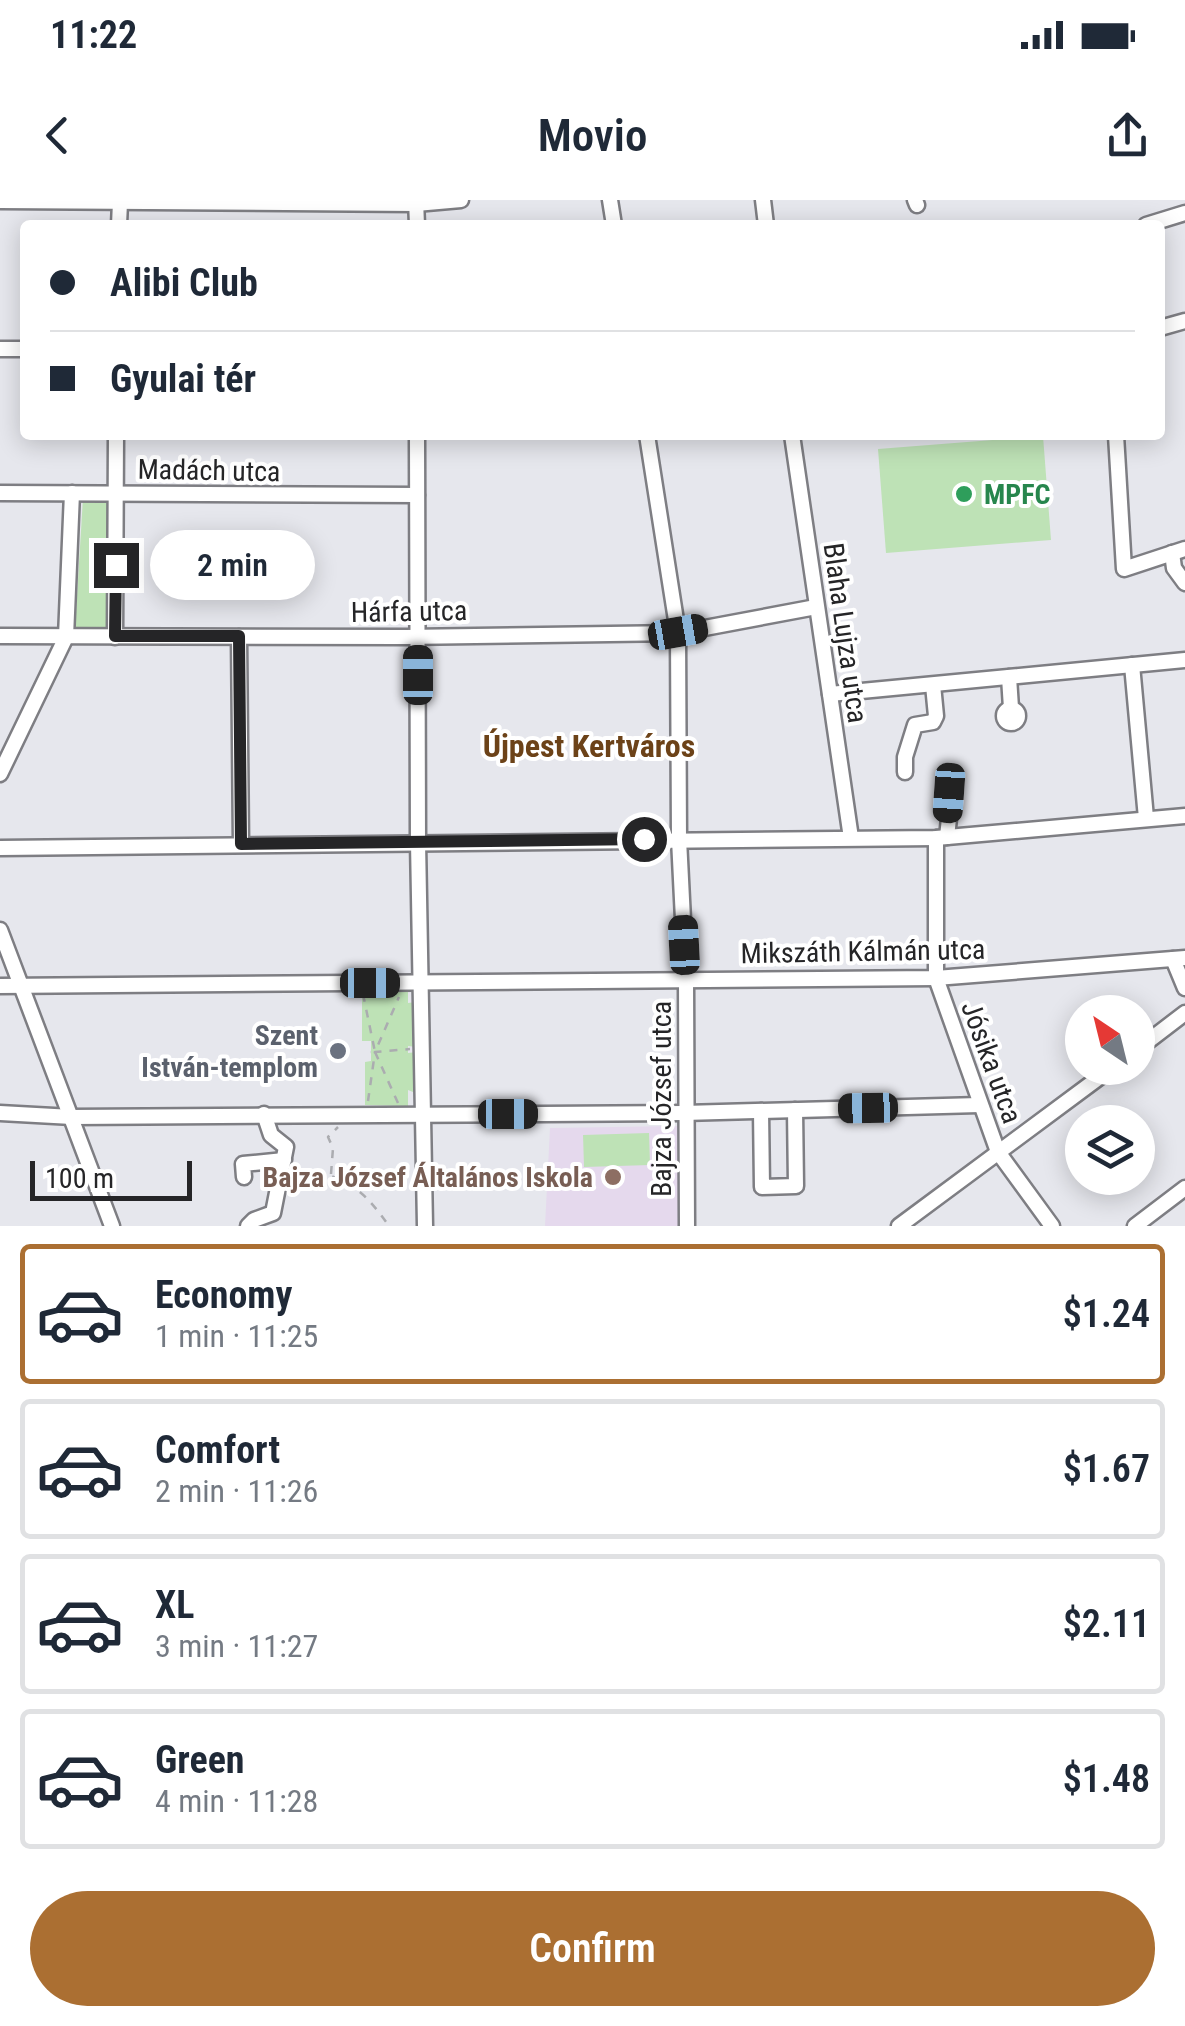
<!DOCTYPE html>
<html lang="en">
<head>
<meta charset="utf-8">
<style>
	:root { --surface:#fff; --page:#f6f6f7; --text:#1f2937; --muted:#747a83; --line:#e0e1e3; --accent:#ab6f32 }
	body { margin:0; font-family:"Roboto Condensed",sans-serif; background:var(--page); color:var(--text); height:100vh; display:flex; flex-direction:column; font-size:38px; white-space:nowrap }
	* { box-sizing:border-box; margin:0 }
	p { font-size:32px; color:var(--muted) }
	.icon { flex:none; width:55px; height:55px; fill:none; stroke:currentColor; stroke-width:2; stroke-linecap:round; stroke-linejoin:round }
	.map { position:relative; height:1026px; overflow:hidden }
	.side { display:flex; flex-direction:column; background:var(--surface); flex:1 }
	.side>* { flex:none }
	.hud { position:absolute; left:20px; top:20px; width:1145px; height:220px; border-radius:10px; box-shadow:0 5px 25px #0003; display:grid; align-content:center; height:220px; padding:0 30px; background:var(--surface) }
	.needle { width:65px; rotate:325deg }
	.buttons { position:absolute; left:1065px; top:795px; display:grid; gap:20px }
	.buttons a { display:grid; place-items:center; width:90px; height:90px; border-radius:50%; background:var(--surface); box-shadow:0 5px 25px #0003; font-size:50px }
	.scale { position:absolute; left:30px; bottom:25px; width:162px; box-sizing:border-box; padding-left:10px; border:5px solid #252527; border-top:0; font-size:28px; line-height:35px; white-space:nowrap; color:#252527; -webkit-text-stroke:8px #fff; paint-order:stroke }
	.end { position:absolute; width:45px; height:45px; margin:-22px; border:12px solid #252527; background:#fff; box-shadow:0 0 0 5px #fff }
	.from { border-radius:50% }
	.bubble { position:absolute; height:70px; border-radius:35px; background:var(--surface); box-shadow:0 5px 25px #0003; font-size:32px; font-weight:600; line-height:70px; text-align:center }
	.car { position:absolute; width:30px; height:60px; margin:-30px -15px; border-radius:12px; box-shadow:0 0 8px 2px #0007; background:linear-gradient(#222 24%,#8ab4d8 0 40%,#222 0 76%,#8ab4d8 0 86%,#222 0) }
	.hud b { display:flex; align-items:center; gap:35px; height:95px; font-size:38px }
	.hud b+b { border-top:2px solid var(--line) }
	.hud i { width:25px; height:25px; background:var(--text) }
	ul { padding:18px 0 0; list-style:none }
	li { display:flex; align-items:center; gap:30px; height:140px; margin:0 20px 15px; padding:0 10px; border:5px solid var(--line); border-radius:10px }
	li div { flex:1 }
	li b { display:block; font-size:38px }
	li em { font-style:normal; font-weight:600 }
	li.current { border-color:var(--accent) }
	li>.icon { width:90px; height:90px; stroke-width:1.5 }
	.button { display:flex; gap:20px; margin-top:auto; padding:20px 30px }
	.button a { flex:1; height:115px; border-radius:60px; background:var(--accent); color:#fff; font-size:40px; font-weight:600; line-height:115px; text-align:center }
	.status { display:flex; justify-content:space-between; align-items:center; height:70px; padding:0 50px; background:var(--surface); direction:ltr }
	.status svg { height:28px; fill:currentColor }
	header { display:flex; justify-content:space-between; align-items:center; height:130px; padding:0 30px; background:var(--surface); font-size:45px; font-weight:600 }
	.map>svg:first-child { display:block }
	.education { fill:#e5d9ed }
	.green { fill:#bee2b6 }
	.lines { fill:none; stroke-linecap:round; stroke-linejoin:round }
	.minor-casing { stroke:#7e7e83; stroke-width:19 }
	.path { stroke:#abacb0; stroke-width:2.5; stroke-dasharray:8 8; stroke-linecap:butt }
	.minor { stroke:#fff; stroke-width:14 }
	.route { stroke:#252527; stroke-width:12 }
	.leisure-dot { fill:#2e9e5b; stroke:#fff; stroke-width:4 }
	.worship-dot { fill:#6b7280; stroke:#fff; stroke-width:4 }
	.education-dot { fill:#8d6e63; stroke:#fff; stroke-width:4 }
	.labels { text-anchor:middle; stroke-width:8; stroke-linejoin:round; paint-order:stroke }
	.street-label { font-size:28px; fill:#252527; stroke:#fff }
	.leisure-label { font-size:28px; font-weight:bold; fill:#27864d; stroke:#fff; text-anchor:start }
	.worship-label { font-size:28px; font-weight:bold; fill:#5b616d; stroke:#fff; text-anchor:end }
	.education-label { font-size:28px; font-weight:bold; fill:#785e54; stroke:#fff; text-anchor:end }
	.quarter-label { font-size:32px; font-weight:bold; fill:#6c4218; stroke:#fff }
</style>
</head>
<body>
<div class="status"><b>11:22</b><svg viewBox="0 0 49 12"><path d="M0 12V9h3v3zM5 12V6h3v6zM10 12V3h3v9zM15 12V0h3v12zM26 1h20v11H26zM47 4h2v5h-2z"/></svg></div>
<header><svg class="icon" aria-label="back" viewBox="0 0 24 24"><path d="M15 5l-7 7 7 7"/></svg>Movio<svg class="icon" aria-label="share" viewBox="0 0 24 24"><path d="M12 15V3M7 8l5-5 5 5M5 13v7h14v-7"/></svg></header>
<div class="map">
<svg width="1185" height="1026" viewBox="0 0 1185 1026">
	<rect width="100%" height="100%" fill="#e6e7ed"/>
	<polygon class="education" points="677,926 679,1026 545,1026 550,928"/>
	<g class="green">
		<polygon points="1043,236 1051,340 886,353 878,249"/>
		<polygon points="83,298 113,300 111,428 75,429"/>
		<polygon points="362,790 408,790 408,803 416,802 417,847 408,846 408,853 417,852 418,887 413,892 408,890 408,906 365,905 365,862 371,861 371,841 362,841"/>
		<polygon points="649,933 650,965 584,967 583,935"/>
	</g>
	<g class="lines">
		<g class="minor-casing">
			<g id="minor">
				<polyline points="416,0 417,25"/>
				<polyline points="610,0 614,25"/>
				<polyline points="763,0 766,25"/>
				<polyline points="915,0 917,5"/>
				<polyline points="0,1 416,4 461,0"/>
				<polyline points="119,25 120,2"/>
				<polyline points="1146,25 1185,13"/>
				<polyline points="1160,128 1185,121"/>
				<polyline points="0,149 25,149"/>
				<polyline points="417,235 418,642 425,1026"/>
				<polyline points="647,235 678,433 679,639 686,780 687,1026"/>
				<polyline points="792,235 851,638"/>
				<polyline points="1116,235 1124,369 1185,349"/>
				<polyline points="0,293 417,295"/>
				<polyline points="1172,353 1174,368 1185,383"/>
				<polyline points="0,436 406,437 678,433 816,407"/>
				<polyline points="115,437 116,235"/>
				<polyline points="239,437 241,644"/>
				<polyline points="1132,465 1146,618"/>
				<polyline points="1009,477 1011,508"/>
				<polyline points="830,494 1185,460"/>
				<circle cx="1011" cy="516" r="7"/>
				<polyline points="905,572 905,557 915,525 933,522 936,516 933,485"/>
				<polyline points="0,574 66,437 72,293"/>
				<polyline points="947,637 952,590"/>
				<polyline points="936,638 936,778 998,952 1052,1026"/>
				<polyline points="0,648 936,638 1185,616"/>
				<polyline points="0,730 112,1026"/>
				<polyline points="1173,759 1185,788"/>
				<polyline points="0,786 936,778 1185,758"/>
				<polyline points="1138,849 1185,813"/>
				<polyline points="761,911 762,987 796,986 795,910"/>
				<polyline points="0,913 72,917 684,913 979,905"/>
				<polyline points="244,977 243,964 284,960"/>
				<polyline points="248,1026 254,1020 273,1013 286,947 271,935 264,914"/>
				<polyline points="899,1026 1112,868"/>
				<polyline points="1135,1026 1185,988"/>
			</g>
		</g>
		<g class="path">
			<polyline points="363,794 375,852 370,852"/>
			<polyline points="317,831 317,835"/>
			<polyline points="368,901 375,852 410,849"/>
			<polyline points="398,903 375,852 399,797"/>
			<path d="M317,971C355,983 366,994 389,1026"/>
			<polyline points="317,972 320,980"/>
			<polyline points="331,974 333,948 328,937 338,927"/>
		</g>
		<use href="#minor" class="minor"/>
	</g>
	<g class="lines">
		<polyline class="route" points="116,365 115,436 239,436 241,644 644,639"/>
	</g>
	<circle class="leisure-dot" cx="964" cy="294" r="10"/>
	<circle class="worship-dot" cx="338" cy="851" r="10"/>
	<circle class="education-dot" cx="613" cy="977" r="10"/>
	<g class="labels">
		<g class="street-label">
			<text transform="translate(209 270) rotate(1)" y="10">Madách utca</text>
			<text transform="translate(409 411) rotate(-1)" y="10">Hárfa utca</text>
			<text transform="translate(846 433) rotate(82)" y="10">Blaha Lujza utca</text>
			<text transform="translate(863 751) rotate(-1)" y="10">Mikszáth Kálmán utca</text>
			<text transform="translate(992 862) rotate(70)" y="10">Jósika utca</text>
			<text transform="translate(661 899) rotate(-90)" y="10">Bajza József utca</text>
		</g>
		<g class="leisure-label">
			<text x="984" y="304">MPFC</text>
		</g>
		<g class="worship-label">
			<text x="318" y="845">Szent<tspan x="318" dy="32">István-templom</tspan></text>
		</g>
		<g class="education-label">
			<text x="593" y="987">Bajza József Általános Iskola</text>
		</g>
		<g class="quarter-label">
			<text x="589" y="557">Újpest Kertváros</text>
		</g>
	</g>
</svg>
<div class="buttons">
<a><svg class="needle" viewBox="-14 -14 28 28"><path d="M0-13l5 13h-10z" fill="#e53935"/><path d="M0 13l5-13h-10z" fill="#747a83"/></svg></a>
<a><svg class="icon" aria-label="layers" viewBox="0 0 24 24"><path d="M12 4l9 5-9 5-9-5zM3 14l9 5 9-5"/></svg></a>
</div>
<div class="scale">100 m</div>
<i class="end from" style="left:644px;top:639px"></i>
<i class="end" style="left:116px;top:365px"></i>
<div class="bubble" style="left:150px;top:330px;width:165px">2 min</div>
<i class="car" style="left:678px;top:432px;rotate:80deg"></i>
<i class="car" style="left:418px;top:475px;rotate:0deg"></i>
<i class="car" style="left:949px;top:593px;rotate:184deg"></i>
<i class="car" style="left:684px;top:745px;rotate:357deg"></i>
<i class="car" style="left:370px;top:783px;rotate:90deg"></i>
<i class="car" style="left:868px;top:908px;rotate:269deg"></i>
<i class="car" style="left:508px;top:914px;rotate:90deg"></i>
<div class="hud">
<b><i class="from"></i>Alibi Club</b>
<b><i></i>Gyulai tér</b>
</div>
</div>
<section class="side">
<ul>
<li class="current"><svg class="icon" aria-label="car" viewBox="0 0 24 24"><path d="M5 17H2v-5l4-1 3-4h7l3 4 3 1v5h-3M9 17h6M6 11h13"/><circle cx="7" cy="17" r="2"/><circle cx="17" cy="17" r="2"/></svg><div><b>Economy</b><p>1 min · 11:25</p></div><em>$1.24</em></li>
<li><svg class="icon" aria-label="car" viewBox="0 0 24 24"><path d="M5 17H2v-5l4-1 3-4h7l3 4 3 1v5h-3M9 17h6M6 11h13"/><circle cx="7" cy="17" r="2"/><circle cx="17" cy="17" r="2"/></svg><div><b>Comfort</b><p>2 min · 11:26</p></div><em>$1.67</em></li>
<li><svg class="icon" aria-label="car" viewBox="0 0 24 24"><path d="M5 17H2v-5l4-1 3-4h7l3 4 3 1v5h-3M9 17h6M6 11h13"/><circle cx="7" cy="17" r="2"/><circle cx="17" cy="17" r="2"/></svg><div><b>XL</b><p>3 min · 11:27</p></div><em>$2.11</em></li>
<li><svg class="icon" aria-label="car" viewBox="0 0 24 24"><path d="M5 17H2v-5l4-1 3-4h7l3 4 3 1v5h-3M9 17h6M6 11h13"/><circle cx="7" cy="17" r="2"/><circle cx="17" cy="17" r="2"/></svg><div><b>Green</b><p>4 min · 11:28</p></div><em>$1.48</em></li>
</ul>
<div class="button"><a>Confirm</a></div>
</section>
</body>
</html>
